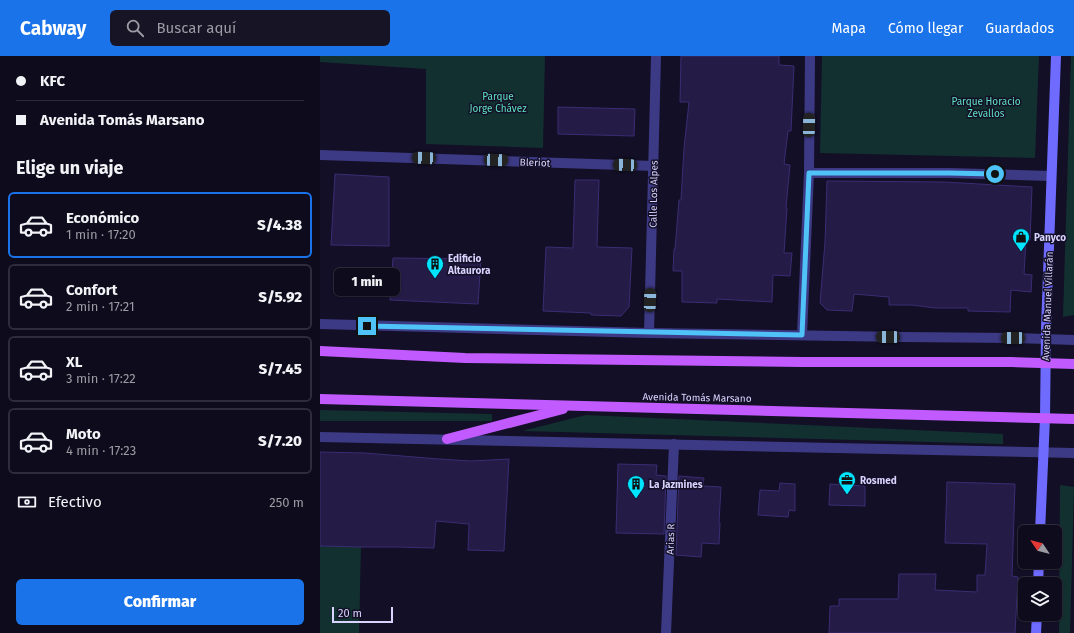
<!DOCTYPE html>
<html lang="es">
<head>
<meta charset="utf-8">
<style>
	:root { --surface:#0e0b1c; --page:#171425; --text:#f1f3f6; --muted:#9b9ba3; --line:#2e2b3b; --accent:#1a73e8 }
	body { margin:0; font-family:"Fira Sans",sans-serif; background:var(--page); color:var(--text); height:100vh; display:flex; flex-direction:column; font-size:15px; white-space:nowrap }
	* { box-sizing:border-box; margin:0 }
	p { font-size:13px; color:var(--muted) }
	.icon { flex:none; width:22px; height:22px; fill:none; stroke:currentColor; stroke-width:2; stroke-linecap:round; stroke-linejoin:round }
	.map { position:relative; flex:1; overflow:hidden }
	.details { display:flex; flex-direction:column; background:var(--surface); width:320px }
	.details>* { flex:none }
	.top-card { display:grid; align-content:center; height:88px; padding:0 16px; background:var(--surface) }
	.needle { width:26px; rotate:305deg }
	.fabs { position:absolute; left:698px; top:469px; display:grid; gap:8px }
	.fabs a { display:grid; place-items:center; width:44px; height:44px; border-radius:6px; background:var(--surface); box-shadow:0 1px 3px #0004,0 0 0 1px var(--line); font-size:20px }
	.scale { position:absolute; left:12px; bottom:10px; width:61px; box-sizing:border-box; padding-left:4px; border:2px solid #d9d4ff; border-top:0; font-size:11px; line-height:14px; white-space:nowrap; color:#d9d4ff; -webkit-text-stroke:3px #130f26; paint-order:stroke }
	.end { position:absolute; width:18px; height:18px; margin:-9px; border:5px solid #4fc3f7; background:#111; box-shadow:0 0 0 2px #111 }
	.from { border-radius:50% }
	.bubble { position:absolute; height:28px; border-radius:6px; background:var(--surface); box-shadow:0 1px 3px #0004,0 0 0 1px var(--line); font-size:13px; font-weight:800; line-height:28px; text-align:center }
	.car { position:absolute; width:12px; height:24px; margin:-12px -6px; border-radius:5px; box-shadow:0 0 3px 1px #0007; background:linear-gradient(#222 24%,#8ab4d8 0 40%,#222 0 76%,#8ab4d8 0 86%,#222 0) }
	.top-card b { display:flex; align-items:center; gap:14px; height:38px; font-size:15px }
	.top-card b+b { border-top:1px solid var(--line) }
	.top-card i { width:10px; height:10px; background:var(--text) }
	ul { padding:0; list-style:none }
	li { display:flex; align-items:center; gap:12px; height:66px; margin:0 8px 6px; padding:0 8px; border:2px solid var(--line); border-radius:6px }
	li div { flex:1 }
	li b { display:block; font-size:15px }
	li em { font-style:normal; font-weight:800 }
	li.current { border-color:var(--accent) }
	li>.icon { width:36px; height:36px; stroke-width:1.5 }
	h2 { padding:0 16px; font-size:18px; line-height:48px }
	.pay { display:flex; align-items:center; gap:10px; height:44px; padding:0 16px; font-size:15px }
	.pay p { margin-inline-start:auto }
	.action { display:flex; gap:8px; margin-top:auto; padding:8px 16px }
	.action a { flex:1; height:46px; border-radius:6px; background:var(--accent); color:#fff; font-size:16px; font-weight:800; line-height:46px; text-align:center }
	header { display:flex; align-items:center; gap:24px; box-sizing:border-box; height:56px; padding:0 20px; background:var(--accent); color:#fff }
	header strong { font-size:19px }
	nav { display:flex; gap:22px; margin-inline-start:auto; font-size:14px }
	.search { width:280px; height:36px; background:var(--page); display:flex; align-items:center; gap:10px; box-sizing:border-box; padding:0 14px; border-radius:6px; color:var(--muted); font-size:15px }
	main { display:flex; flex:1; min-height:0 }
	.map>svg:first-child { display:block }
	.green { fill:#12302f }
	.building { fill:#241b47; stroke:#3b2d73 }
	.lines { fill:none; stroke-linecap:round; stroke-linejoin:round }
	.pedestrian { stroke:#3d3a85; stroke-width:10 }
	.minor { stroke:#3d3a85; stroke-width:10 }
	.tertiary { stroke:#3d3a85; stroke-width:10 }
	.secondary { stroke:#6f6bff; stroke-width:10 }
	.primary { stroke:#c25bff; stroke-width:10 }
	.route { stroke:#4fc3f7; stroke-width:5 }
	.labels { text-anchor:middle; stroke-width:3; stroke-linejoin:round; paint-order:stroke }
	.park-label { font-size:10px; fill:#5fe0c0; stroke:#130f26 }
	.street-label { font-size:10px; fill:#d9d4ff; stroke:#130f26 }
	.poi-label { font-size:10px; font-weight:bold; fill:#d9d4ff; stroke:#130f26; text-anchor:start }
</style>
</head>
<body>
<header>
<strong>Cabway</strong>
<div class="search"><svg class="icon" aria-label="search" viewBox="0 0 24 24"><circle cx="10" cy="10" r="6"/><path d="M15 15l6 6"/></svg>Buscar aquí</div>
<nav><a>Mapa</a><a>Cómo llegar</a><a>Guardados</a></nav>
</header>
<main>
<section class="details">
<div class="top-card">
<b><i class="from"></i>KFC</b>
<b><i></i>Avenida Tomás Marsano</b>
</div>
<h2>Elige un viaje</h2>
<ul>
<li class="current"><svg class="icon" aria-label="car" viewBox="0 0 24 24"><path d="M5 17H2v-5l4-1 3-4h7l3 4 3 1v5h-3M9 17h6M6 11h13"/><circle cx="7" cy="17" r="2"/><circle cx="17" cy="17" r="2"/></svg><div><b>Económico</b><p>1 min · 17:20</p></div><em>S/4.38</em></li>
<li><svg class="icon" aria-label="car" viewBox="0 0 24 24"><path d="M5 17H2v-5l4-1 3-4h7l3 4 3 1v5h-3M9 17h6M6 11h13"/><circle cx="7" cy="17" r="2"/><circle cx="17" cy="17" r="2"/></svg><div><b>Confort</b><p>2 min · 17:21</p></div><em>S/5.92</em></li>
<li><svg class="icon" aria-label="car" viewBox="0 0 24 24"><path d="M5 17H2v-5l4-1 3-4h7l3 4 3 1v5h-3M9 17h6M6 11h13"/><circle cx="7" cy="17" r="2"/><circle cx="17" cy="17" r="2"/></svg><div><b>XL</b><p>3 min · 17:22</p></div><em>S/7.45</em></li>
<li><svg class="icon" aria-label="car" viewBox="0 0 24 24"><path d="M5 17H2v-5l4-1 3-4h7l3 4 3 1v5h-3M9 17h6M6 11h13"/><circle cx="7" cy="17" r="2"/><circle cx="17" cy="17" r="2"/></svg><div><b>Moto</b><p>4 min · 17:23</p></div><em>S/7.20</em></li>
</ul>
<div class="pay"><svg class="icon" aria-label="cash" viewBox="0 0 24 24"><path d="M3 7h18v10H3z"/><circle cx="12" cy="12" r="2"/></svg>Efectivo<p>250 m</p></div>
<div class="action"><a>Confirmar</a></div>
</section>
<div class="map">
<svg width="754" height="577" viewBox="0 0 754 577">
	<rect width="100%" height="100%" fill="#130f26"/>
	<g class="green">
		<polygon points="0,0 225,0 223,92 106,88 106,13 0,6"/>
		<polygon points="502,0 719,0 715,102 500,97"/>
		<polygon points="751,0 754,0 754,259 743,261"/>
		<polygon points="0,354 172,358 172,365 0,365"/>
		<polygon points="266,359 683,378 683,388 202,375"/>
		<polygon points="740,429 754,431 750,577 739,577"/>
		<polygon points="0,490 41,491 39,577 0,577"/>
	</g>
	<g class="building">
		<polygon points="361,0 459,0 459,9 474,10 471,75 468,75 464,108 470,109 466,151 467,152 464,197 472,197 470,220 453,219 452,246 397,243 397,247 362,246 362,215 353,215 354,193 355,193 359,144 361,144 364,92 369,46 360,46"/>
		<polygon points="238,51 315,53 314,80 238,78"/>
		<polygon points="15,118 69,121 69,190 11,189"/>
		<polygon points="255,124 279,124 277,191 312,192 309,251 301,260 271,259 271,257 223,255 226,191 253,192"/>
		<polygon points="507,125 624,126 712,131 710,184 706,184 704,218 712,219 711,236 691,234 690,256 648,255 648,252 615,252 592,249 569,249 569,241 534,238 532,255 507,254 500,247 505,186"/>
		<polygon points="73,202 161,203 158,248 70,244"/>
		<polygon points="0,396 45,397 119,403 151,405 189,403 184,495 148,494 149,468 116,465 114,492 77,491 41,491 0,490"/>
		<polygon points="298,408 337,409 336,419 346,420 344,478 296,477"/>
		<polygon points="359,420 384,422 383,430 401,431 399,467 400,467 399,488 382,487 381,501 356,499"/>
		<polygon points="627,426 695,428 692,520 698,521 695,577 509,577 510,550 519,550 519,543 578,543 579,518 616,518 615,534 657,536 657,519 665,519 667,488 625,487"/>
		<polygon points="460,427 475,428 475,455 469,454 468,461 438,459 440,434 459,435"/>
		<polygon points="510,428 545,430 545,450 509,449"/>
	</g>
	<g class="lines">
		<polyline class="pedestrian" points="346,577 354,388"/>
		<g class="minor">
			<polyline points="0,99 334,110"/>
			<polyline points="489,117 629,117 731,120"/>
			<polyline points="329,277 336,0"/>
			<polyline points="482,279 489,117 490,0"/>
		</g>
		<g class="tertiary">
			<polyline points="0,268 329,277 583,281 693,282 754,284"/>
			<polyline points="0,381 754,397"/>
		</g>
		<g class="secondary">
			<polyline points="720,476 725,362 726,273 736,0"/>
			<polyline points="718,528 719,506"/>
			<polyline points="716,577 717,558"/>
		</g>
		<g class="primary">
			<polyline points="0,295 145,302 482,306 691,306 754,308"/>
			<polyline points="0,343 754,363"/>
			<polyline points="127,383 243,353"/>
		</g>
	</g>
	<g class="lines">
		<polyline class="route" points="47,270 482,279 489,117 629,117 675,118"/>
	</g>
	<defs>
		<g id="shop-pin" transform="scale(0.9)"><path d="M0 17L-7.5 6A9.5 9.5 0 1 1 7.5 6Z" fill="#00e5ff" stroke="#130f26"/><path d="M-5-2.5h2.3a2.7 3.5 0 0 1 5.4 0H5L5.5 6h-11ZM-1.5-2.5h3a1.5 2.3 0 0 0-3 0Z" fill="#111"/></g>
		<g id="building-pin" transform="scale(0.9)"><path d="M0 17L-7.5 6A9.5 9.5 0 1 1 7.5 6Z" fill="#00e5ff" stroke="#130f26"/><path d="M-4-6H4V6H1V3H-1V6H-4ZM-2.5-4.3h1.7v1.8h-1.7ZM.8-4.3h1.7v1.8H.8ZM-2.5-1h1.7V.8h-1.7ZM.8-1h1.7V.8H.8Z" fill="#111"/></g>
		<g id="office-pin" transform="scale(0.9)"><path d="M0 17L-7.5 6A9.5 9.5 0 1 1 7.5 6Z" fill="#00e5ff" stroke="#130f26"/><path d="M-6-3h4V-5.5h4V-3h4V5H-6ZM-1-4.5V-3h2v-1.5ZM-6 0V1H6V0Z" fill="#111"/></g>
	</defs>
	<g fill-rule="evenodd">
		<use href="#shop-pin" x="701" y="181"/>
		<use href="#building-pin" x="115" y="208"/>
		<use href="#office-pin" x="527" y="424"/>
		<use href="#building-pin" x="316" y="428"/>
	</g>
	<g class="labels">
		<g class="park-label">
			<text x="178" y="44">Parque<tspan x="178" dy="12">Jorge Chávez</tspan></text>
			<text x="666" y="49">Parque Horacio<tspan x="666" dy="12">Zevallos</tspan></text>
		</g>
		<g class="street-label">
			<text transform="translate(215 106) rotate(2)" y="4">Bleriot</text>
			<text transform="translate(333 138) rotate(-89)" y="4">Calle Los Alpes</text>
			<text transform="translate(727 250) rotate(-88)" y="4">Avenida Manuel Villarán</text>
			<text transform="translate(377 341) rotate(1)" y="4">Avenida Tomás Marsano</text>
			<text transform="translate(350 483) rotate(-88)" y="4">Arias R</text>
		</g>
		<g class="poi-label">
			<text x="714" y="185">Panyco</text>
			<text x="128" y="206">Edificio<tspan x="128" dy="12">Altaurora</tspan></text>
			<text x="540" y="428">Rosmed</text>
			<text x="329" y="432">La Jazmines</text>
		</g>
	</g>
</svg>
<div class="fabs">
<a><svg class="needle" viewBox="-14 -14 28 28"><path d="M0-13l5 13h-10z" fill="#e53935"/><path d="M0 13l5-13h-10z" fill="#9b9ba3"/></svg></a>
<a><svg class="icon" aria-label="layers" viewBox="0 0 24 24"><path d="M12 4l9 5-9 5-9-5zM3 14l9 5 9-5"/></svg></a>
</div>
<div class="scale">20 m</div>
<i class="end from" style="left:675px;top:118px"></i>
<i class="end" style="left:47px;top:270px"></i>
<div class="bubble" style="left:14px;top:212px;width:66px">1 min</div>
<i class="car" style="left:489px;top:69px;rotate:1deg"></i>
<i class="car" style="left:104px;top:102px;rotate:272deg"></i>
<i class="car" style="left:176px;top:104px;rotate:92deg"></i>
<i class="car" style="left:305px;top:109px;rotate:272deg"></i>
<i class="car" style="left:330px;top:244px;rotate:2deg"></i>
<i class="car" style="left:568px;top:281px;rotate:271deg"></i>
<i class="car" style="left:693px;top:282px;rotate:270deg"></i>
</div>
</main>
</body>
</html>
